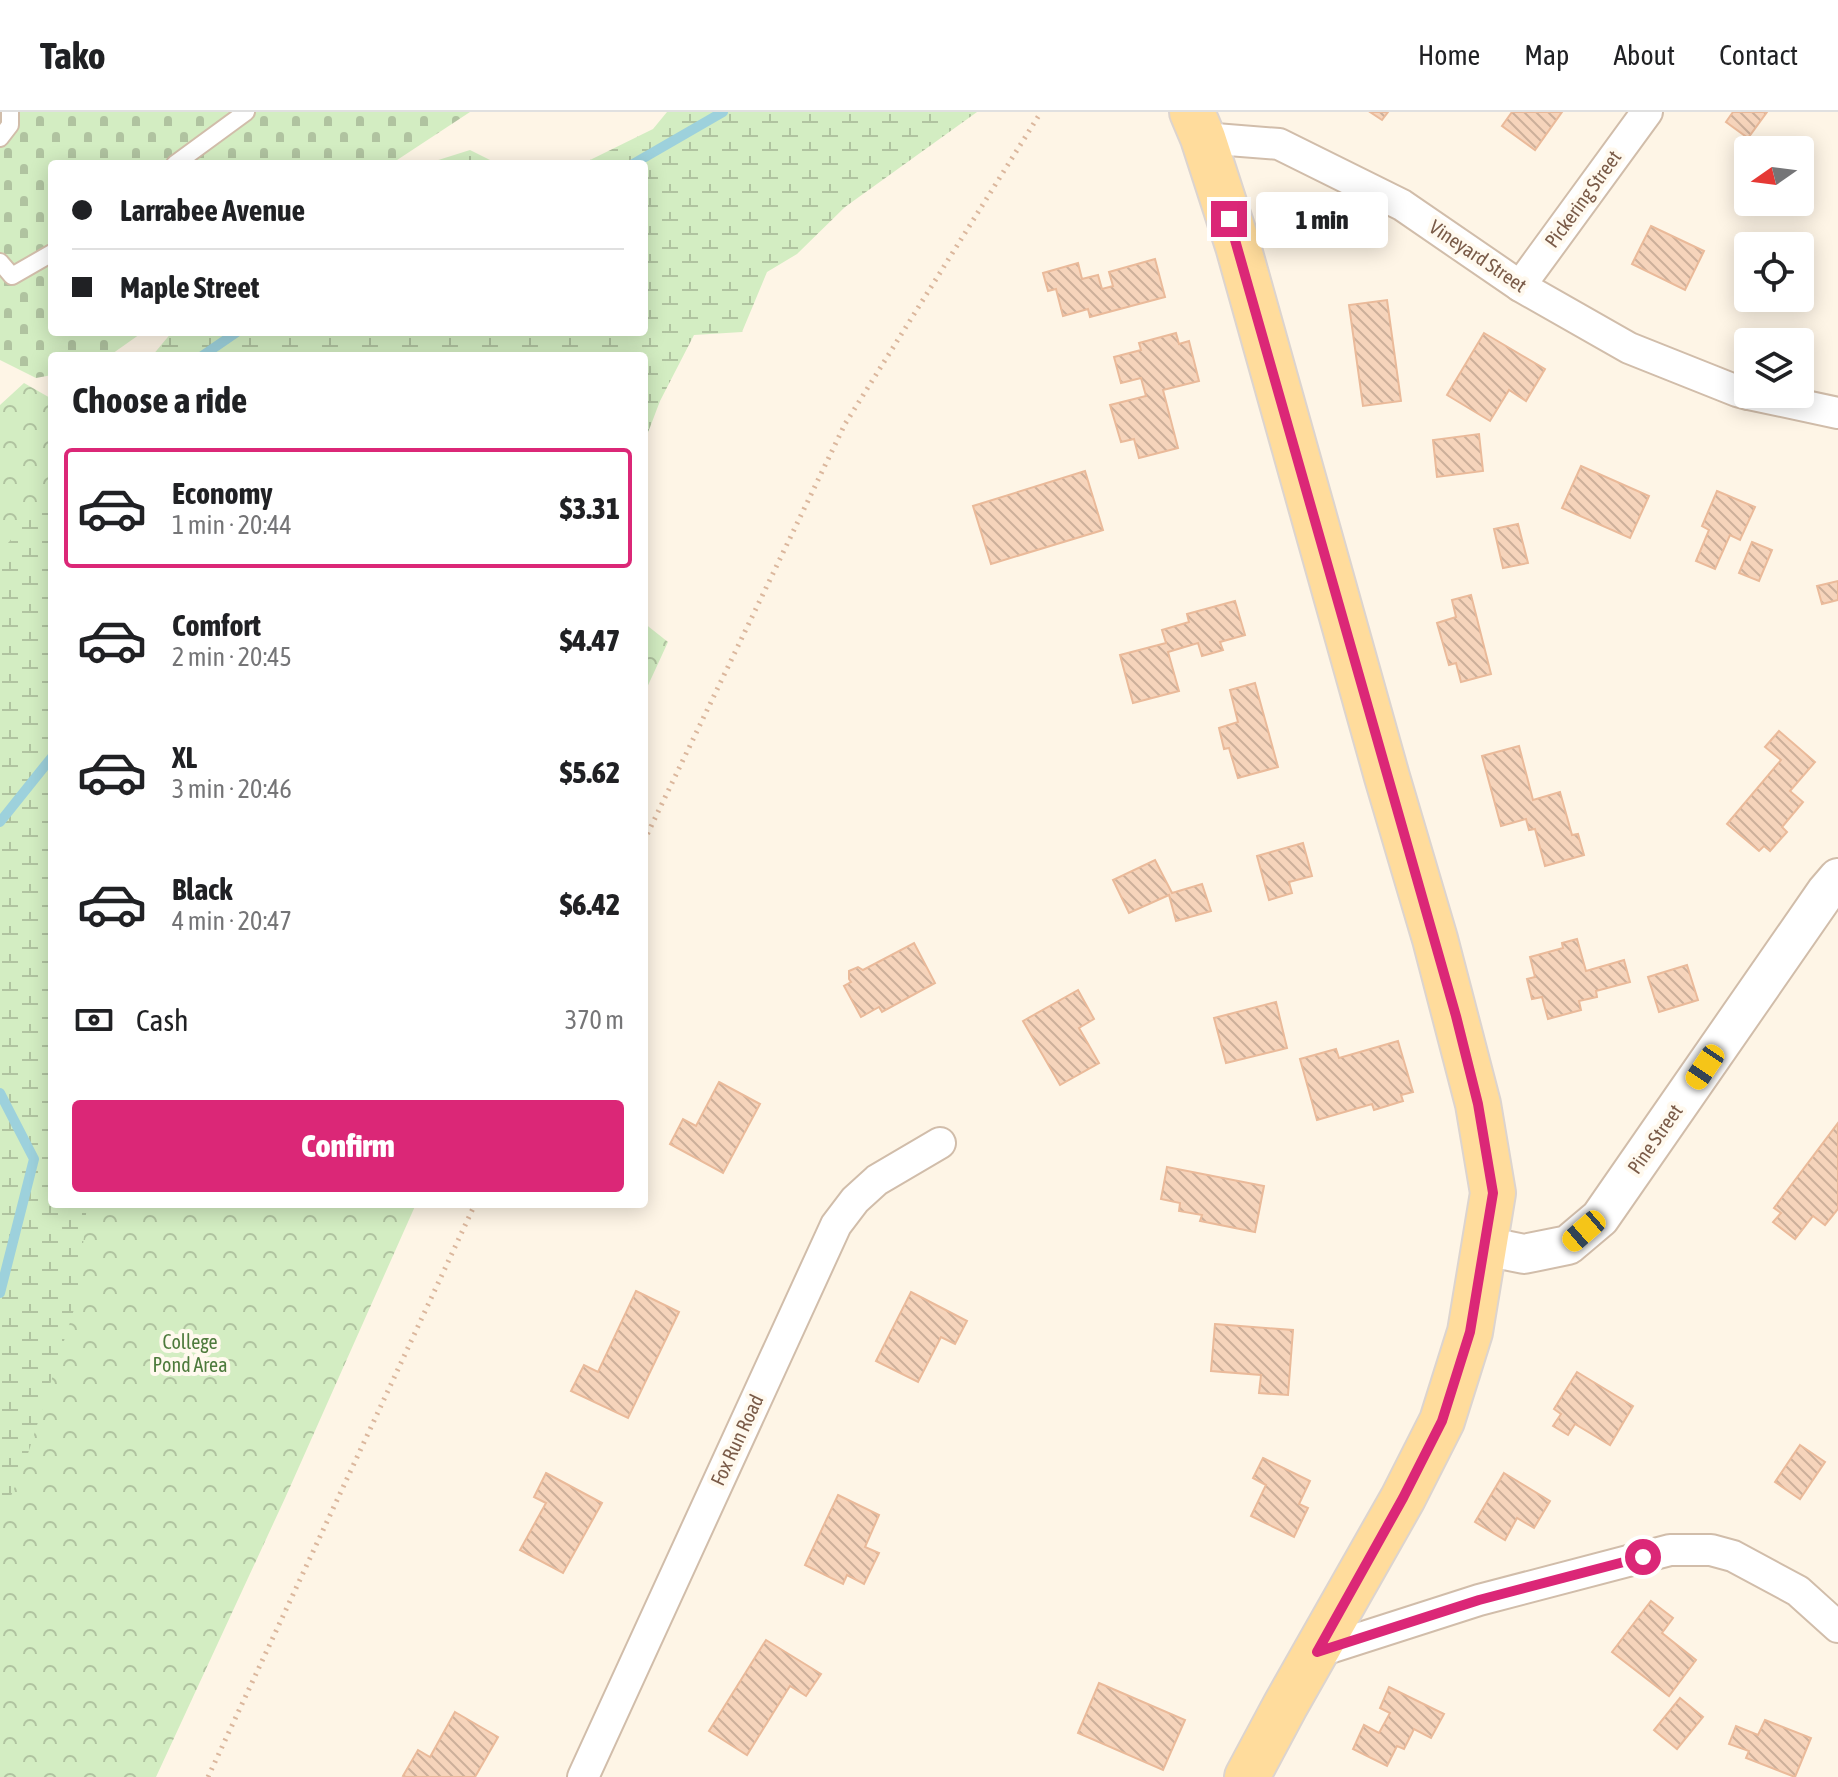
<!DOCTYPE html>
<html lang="en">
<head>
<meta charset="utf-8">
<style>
	:root { --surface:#fff; --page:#f2f2f2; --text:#202124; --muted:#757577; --line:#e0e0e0; --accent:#db2777 }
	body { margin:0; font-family:"Asap Condensed",sans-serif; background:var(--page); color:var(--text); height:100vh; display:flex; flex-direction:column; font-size:30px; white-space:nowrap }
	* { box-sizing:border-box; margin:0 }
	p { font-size:26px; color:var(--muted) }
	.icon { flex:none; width:44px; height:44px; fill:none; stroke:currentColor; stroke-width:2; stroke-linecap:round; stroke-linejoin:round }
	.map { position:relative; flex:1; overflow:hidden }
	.side { position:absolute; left:48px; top:240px; width:600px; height:856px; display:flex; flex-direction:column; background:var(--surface); border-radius:8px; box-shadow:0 4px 20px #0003 }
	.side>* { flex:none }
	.banner { position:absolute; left:48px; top:48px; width:600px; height:176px; border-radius:8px; box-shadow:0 4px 20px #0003; display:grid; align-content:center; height:176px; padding:0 24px; background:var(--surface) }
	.needle { width:52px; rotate:256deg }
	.tools { position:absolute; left:1734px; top:24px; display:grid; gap:16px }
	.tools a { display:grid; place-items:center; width:80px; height:80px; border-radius:8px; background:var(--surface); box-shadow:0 4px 20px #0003; font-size:40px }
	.end { position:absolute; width:36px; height:36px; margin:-18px; border:10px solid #db2777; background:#fff; box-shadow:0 0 0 4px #fff }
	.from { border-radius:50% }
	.bubble { position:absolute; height:56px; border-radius:8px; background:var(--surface); box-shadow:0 4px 20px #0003; font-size:26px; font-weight:800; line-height:56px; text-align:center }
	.car { position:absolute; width:24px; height:48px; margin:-24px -12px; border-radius:10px; box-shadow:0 0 6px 2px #0007; background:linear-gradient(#f5c518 24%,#345 0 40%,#f5c518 0 76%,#345 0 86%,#f5c518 0) }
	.banner b { display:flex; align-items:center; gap:28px; height:76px; font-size:30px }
	.banner b+b { border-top:2px solid var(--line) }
	.banner i { width:20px; height:20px; background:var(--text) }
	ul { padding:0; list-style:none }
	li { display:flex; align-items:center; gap:24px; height:120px; margin:0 16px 12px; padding:0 8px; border:4px solid transparent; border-radius:8px }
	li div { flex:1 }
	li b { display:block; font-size:30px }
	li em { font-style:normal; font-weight:800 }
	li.active { border-color:var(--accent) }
	li>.icon { width:72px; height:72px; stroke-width:1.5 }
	h2 { padding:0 24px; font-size:36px; line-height:96px }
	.pay { display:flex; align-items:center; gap:20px; height:88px; padding:0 24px; font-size:30px }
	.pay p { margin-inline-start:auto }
	.cta { display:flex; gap:16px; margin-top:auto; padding:16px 24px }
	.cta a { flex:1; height:92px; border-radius:8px; background:var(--accent); color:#fff; font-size:32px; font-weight:800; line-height:92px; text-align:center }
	header { display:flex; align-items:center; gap:48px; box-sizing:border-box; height:112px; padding:0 40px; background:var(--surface); border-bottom:2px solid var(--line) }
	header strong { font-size:38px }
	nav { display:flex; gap:44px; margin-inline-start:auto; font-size:28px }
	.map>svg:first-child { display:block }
	.forest { fill:url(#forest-crowns) }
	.wetland { fill:url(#wetland-marsh) }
	.cemetery { fill:url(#cemetery-stones) }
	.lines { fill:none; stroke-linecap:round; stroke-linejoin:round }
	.stream { stroke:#9dd1dc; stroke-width:10 }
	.building { fill:url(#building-back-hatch); stroke:#eaba9a; stroke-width:2 }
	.service-casing { stroke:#d1bdaa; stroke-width:20 }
	.minor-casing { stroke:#d1bdaa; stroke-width:34 }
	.tertiary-casing { stroke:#d1bdaa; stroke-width:42 }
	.primary-casing { stroke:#dcd4cf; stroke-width:48 }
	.path { stroke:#dbb79d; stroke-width:5; stroke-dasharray:2 6; stroke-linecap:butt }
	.service { stroke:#fff; stroke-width:16 }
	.minor { stroke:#fff; stroke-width:30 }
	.tertiary { stroke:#fff; stroke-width:38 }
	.primary { stroke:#ffdc9c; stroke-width:44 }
	.route { stroke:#db2777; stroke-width:10 }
	.labels { text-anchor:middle; stroke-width:8; stroke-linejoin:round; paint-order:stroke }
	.street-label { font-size:20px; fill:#7a5b48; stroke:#fff9ee }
	.park-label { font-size:20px; fill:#4d7a3c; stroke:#fff9ee }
</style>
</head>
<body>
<header>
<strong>Tako</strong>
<nav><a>Home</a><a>Map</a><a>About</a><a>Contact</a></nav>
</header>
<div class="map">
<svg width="1838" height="1665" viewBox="0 0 1838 1665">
	<defs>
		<pattern id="forest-crowns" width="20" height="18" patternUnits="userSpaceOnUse" patternTransform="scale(2)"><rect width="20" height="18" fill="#d3edc2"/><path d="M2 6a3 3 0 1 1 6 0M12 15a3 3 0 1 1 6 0" fill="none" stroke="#b0c3a0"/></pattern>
		<pattern id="wetland-marsh" width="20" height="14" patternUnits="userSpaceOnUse" patternTransform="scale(2)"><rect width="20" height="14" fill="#d3edc2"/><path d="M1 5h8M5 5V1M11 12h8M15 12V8" fill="none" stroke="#b0c3a0"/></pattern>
		<pattern id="cemetery-stones" width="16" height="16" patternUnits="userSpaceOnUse" patternTransform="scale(2)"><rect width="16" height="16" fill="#d3edc2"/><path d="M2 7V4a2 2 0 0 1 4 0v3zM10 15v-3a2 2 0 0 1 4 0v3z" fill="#b0c3a0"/></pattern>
		<pattern id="building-back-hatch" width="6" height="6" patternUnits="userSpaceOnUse" patternTransform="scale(2)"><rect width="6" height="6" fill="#f6d4bb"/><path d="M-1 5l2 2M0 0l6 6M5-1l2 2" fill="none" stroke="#ccaf9a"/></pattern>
	</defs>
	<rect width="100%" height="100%" fill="#fef5e6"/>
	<g class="forest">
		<polygon points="24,271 52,287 52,1092 416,1092 286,1384 156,1665 0,1665 0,293"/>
		<polygon points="644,511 668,530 644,582"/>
	</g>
	<g class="wetland">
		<polygon points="667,0 977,0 845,95 797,142 767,160 742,220 694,223 660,289 644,331 644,244 152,244 172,220 644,220 644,52 564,52 588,49 653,17"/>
		<polygon points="470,38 498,52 429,52 432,50"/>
		<polygon points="52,375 52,1092 87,1092 78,1185 24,1354 0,1409 0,438 9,430"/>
	</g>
	<polygon class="cemetery" points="0,0 470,0 391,52 52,52 52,220 143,220 109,244 52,244 52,263 36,266 0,248"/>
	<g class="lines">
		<g class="stream">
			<polyline points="633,52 723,0"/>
			<polyline points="202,244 237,220"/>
			<polyline points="0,710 52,645"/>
			<polyline points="0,981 34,1047 0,1181"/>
		</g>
	</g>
	<g class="building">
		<polygon points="1370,0 1388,0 1382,8"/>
		<polygon points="1512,0 1562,0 1535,38 1502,14"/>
		<polygon points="1733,0 1767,0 1748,26 1726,10"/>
		<polygon points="1651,114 1704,139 1685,178 1632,152"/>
		<polygon points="1155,147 1165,185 1090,205 1088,197 1063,204 1056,177 1048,179 1043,161 1078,151 1082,167 1098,163 1102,177 1113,174 1109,160"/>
		<polygon points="1387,188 1401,289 1363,294 1349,193"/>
		<polygon points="1176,221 1179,232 1189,229 1199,269 1163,278 1178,336 1139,346 1134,327 1121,330 1110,293 1146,284 1141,266 1121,271 1114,245 1141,238 1139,231"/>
		<polygon points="1484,221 1545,257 1526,289 1509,278 1490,309 1447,283"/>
		<polygon points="1479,322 1483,359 1437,365 1433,328"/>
		<polygon points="1581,354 1649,384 1630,426 1562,396"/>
		<polygon points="1085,359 1103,418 991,452 973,394"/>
		<polygon points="1717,379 1755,395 1740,428 1730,423 1715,457 1696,449 1709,418 1702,414"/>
		<polygon points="1518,412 1528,451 1503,456 1494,417"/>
		<polygon points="1752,430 1772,438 1759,469 1739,461"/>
		<polygon points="1838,469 1838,488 1822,492 1817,474"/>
		<polygon points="1471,483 1491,562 1461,570 1456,551 1449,553 1437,511 1456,505 1452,488"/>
		<polygon points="1235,489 1245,523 1220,530 1223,538 1202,544 1198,531 1168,540 1179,579 1133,591 1120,543 1166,531 1162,518 1189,510 1187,502"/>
		<polygon points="1255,571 1278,655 1238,666 1229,636 1224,637 1219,616 1238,610 1230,578"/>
		<polygon points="1779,619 1815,650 1790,679 1803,690 1782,715 1787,720 1770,739 1764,734 1759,739 1727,712 1781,648 1765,635"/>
		<polygon points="1519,634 1533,688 1560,680 1572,723 1578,722 1584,743 1545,754 1535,717 1529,718 1526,707 1501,714 1482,644"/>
		<polygon points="1303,731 1312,764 1289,770 1292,781 1269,788 1257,744"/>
		<polygon points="1155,748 1172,781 1202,772 1211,799 1176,809 1169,783 1129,801 1113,768"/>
		<polygon points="1577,827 1586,859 1624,848 1630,870 1596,879 1597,885 1579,889 1581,898 1548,907 1542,885 1532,887 1527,867 1535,865 1530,845 1563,836 1562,831"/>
		<polygon points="914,831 935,871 882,900 879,895 861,905 844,874 851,870 849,867 849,859 858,855 863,858"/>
		<polygon points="1687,853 1698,888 1659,900 1648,865"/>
		<polygon points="1078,878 1094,907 1079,916 1099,951 1060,973 1023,909"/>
		<polygon points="1276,890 1287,936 1226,951 1214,906"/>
		<polygon points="1398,929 1413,980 1401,983 1403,989 1374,998 1372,992 1317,1008 1300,947 1336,937 1339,946"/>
		<polygon points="719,970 760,992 723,1061 670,1032 683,1007 696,1014"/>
		<polygon points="1838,1011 1838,1097 1825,1113 1813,1104 1795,1127 1773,1110 1781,1101 1774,1096"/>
		<polygon points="1167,1055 1264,1074 1255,1120 1200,1109 1202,1103 1179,1099 1180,1091 1161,1087"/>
		<polygon points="636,1179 679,1200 628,1306 571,1279 584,1253 598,1260"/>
		<polygon points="911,1180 967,1209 955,1232 941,1225 918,1270 876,1249"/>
		<polygon points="1215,1212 1293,1218 1288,1283 1259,1281 1261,1263 1211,1259"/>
		<polygon points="1577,1260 1633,1294 1610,1333 1575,1312 1568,1323 1553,1314 1561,1302 1554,1297"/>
		<polygon points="1800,1333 1825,1350 1800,1387 1775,1370"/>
		<polygon points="1263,1346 1310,1369 1299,1392 1308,1396 1294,1425 1251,1404 1266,1373 1253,1366"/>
		<polygon points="546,1361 602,1391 563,1461 520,1438 546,1391 534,1385"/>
		<polygon points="1504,1361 1550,1389 1534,1416 1517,1406 1505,1428 1475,1410"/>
		<polygon points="838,1383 879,1403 865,1435 879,1441 864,1472 847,1463 843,1472 805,1453"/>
		<polygon points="1651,1489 1673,1506 1662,1521 1696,1548 1669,1584 1612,1540"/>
		<polygon points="766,1528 821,1562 806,1584 790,1574 747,1643 709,1619"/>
		<polygon points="1099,1571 1185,1608 1163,1658 1078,1621"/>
		<polygon points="1389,1575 1444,1602 1431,1626 1414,1617 1404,1637 1397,1634 1387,1654 1353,1637 1364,1613 1379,1621 1390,1601 1380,1596"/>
		<polygon points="1680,1586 1703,1605 1677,1637 1654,1618"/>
		<polygon points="455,1600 498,1625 475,1665 406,1665 403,1664 418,1638 430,1645"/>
		<polygon points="1765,1608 1811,1626 1795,1665 1746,1646 1749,1639 1729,1632 1736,1614 1758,1623"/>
	</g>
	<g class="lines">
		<g class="service-casing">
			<g id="service">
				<polyline points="0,26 10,13 10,0"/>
				<polyline points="175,52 246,0"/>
				<polyline points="0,150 12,164 52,141"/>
			</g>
		</g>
		<g class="minor-casing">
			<g id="minor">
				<polyline points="1203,26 1279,32 1402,93 1520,174 1629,236 1737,279 1748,282"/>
				<polyline points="1520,174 1647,0"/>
				<polyline points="1749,282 1838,301"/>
				<polyline points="1317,1540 1479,1488 1670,1438 1711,1438 1733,1444 1798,1479 1838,1515"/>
				<polyline points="583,1665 836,1113 855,1088 877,1068 940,1031"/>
			</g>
		</g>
		<g class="tertiary-casing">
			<polyline id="tertiary" points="1485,1134 1524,1142 1568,1133 1600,1106 1826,780 1838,766"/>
		</g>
		<g class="primary-casing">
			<polyline id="primary" points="1192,0 1203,26 1238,134 1387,665 1435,827 1478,992 1493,1081 1470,1220 1442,1309 1403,1386 1285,1594 1247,1665"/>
		</g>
		<g class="path">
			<polyline points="644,729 845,312 1041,0"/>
			<polyline points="208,1665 475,1092"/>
		</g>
		<use href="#service" class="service"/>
		<use href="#minor" class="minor"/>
		<use href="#tertiary" class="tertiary"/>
		<use href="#primary" class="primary"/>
	</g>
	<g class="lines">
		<polyline class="route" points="1229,107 1456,904 1478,992 1493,1081 1470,1220 1442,1309 1403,1386 1317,1540 1479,1488 1643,1445"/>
	</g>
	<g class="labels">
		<g class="street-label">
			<text transform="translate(1583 87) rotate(-54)" y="7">Pickering Street</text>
			<text transform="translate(1478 144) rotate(34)" y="7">Vineyard Street</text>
			<text transform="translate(1655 1027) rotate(-55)" y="7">Pine Street</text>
			<text transform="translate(737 1328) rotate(-65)" y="7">Fox Run Road</text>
		</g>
		<g class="park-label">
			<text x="190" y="1237">College<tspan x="190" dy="23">Pond Area</tspan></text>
		</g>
	</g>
</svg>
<div class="tools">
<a><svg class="needle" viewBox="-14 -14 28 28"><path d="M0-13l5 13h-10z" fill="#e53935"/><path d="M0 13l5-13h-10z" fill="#757577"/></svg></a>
<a><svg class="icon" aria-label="locate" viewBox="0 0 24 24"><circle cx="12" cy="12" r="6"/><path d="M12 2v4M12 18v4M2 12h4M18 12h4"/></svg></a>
<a><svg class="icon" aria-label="layers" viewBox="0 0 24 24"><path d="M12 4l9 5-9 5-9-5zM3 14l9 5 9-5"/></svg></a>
</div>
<i class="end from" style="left:1643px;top:1445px"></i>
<i class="end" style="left:1229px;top:107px"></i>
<div class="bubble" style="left:1256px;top:80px;width:132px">1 min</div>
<i class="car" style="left:1705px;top:955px;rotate:214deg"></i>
<i class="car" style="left:1584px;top:1119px;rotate:229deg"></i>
<div class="banner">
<b><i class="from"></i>Larrabee Avenue</b>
<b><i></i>Maple Street</b>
</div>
<section class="side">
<h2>Choose a ride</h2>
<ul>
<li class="active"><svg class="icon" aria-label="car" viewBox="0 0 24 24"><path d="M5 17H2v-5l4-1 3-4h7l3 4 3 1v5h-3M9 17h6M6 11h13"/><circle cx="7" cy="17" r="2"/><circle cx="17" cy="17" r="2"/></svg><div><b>Economy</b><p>1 min · 20:44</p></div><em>$3.31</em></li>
<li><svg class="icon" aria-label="car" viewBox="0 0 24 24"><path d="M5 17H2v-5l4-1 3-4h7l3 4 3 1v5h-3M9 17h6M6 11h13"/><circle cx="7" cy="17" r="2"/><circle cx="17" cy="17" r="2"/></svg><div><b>Comfort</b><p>2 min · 20:45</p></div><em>$4.47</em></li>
<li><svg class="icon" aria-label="car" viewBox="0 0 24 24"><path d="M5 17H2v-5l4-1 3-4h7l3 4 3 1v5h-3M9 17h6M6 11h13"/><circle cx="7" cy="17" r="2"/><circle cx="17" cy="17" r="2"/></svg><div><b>XL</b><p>3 min · 20:46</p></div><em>$5.62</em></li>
<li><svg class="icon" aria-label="car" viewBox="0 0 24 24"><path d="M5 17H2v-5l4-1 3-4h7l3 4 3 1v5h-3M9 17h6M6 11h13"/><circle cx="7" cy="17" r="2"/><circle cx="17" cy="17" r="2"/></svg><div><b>Black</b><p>4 min · 20:47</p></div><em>$6.42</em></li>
</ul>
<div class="pay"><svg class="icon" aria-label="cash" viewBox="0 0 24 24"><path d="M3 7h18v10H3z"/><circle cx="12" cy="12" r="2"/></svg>Cash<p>370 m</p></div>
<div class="cta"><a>Confirm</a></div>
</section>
</div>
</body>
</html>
